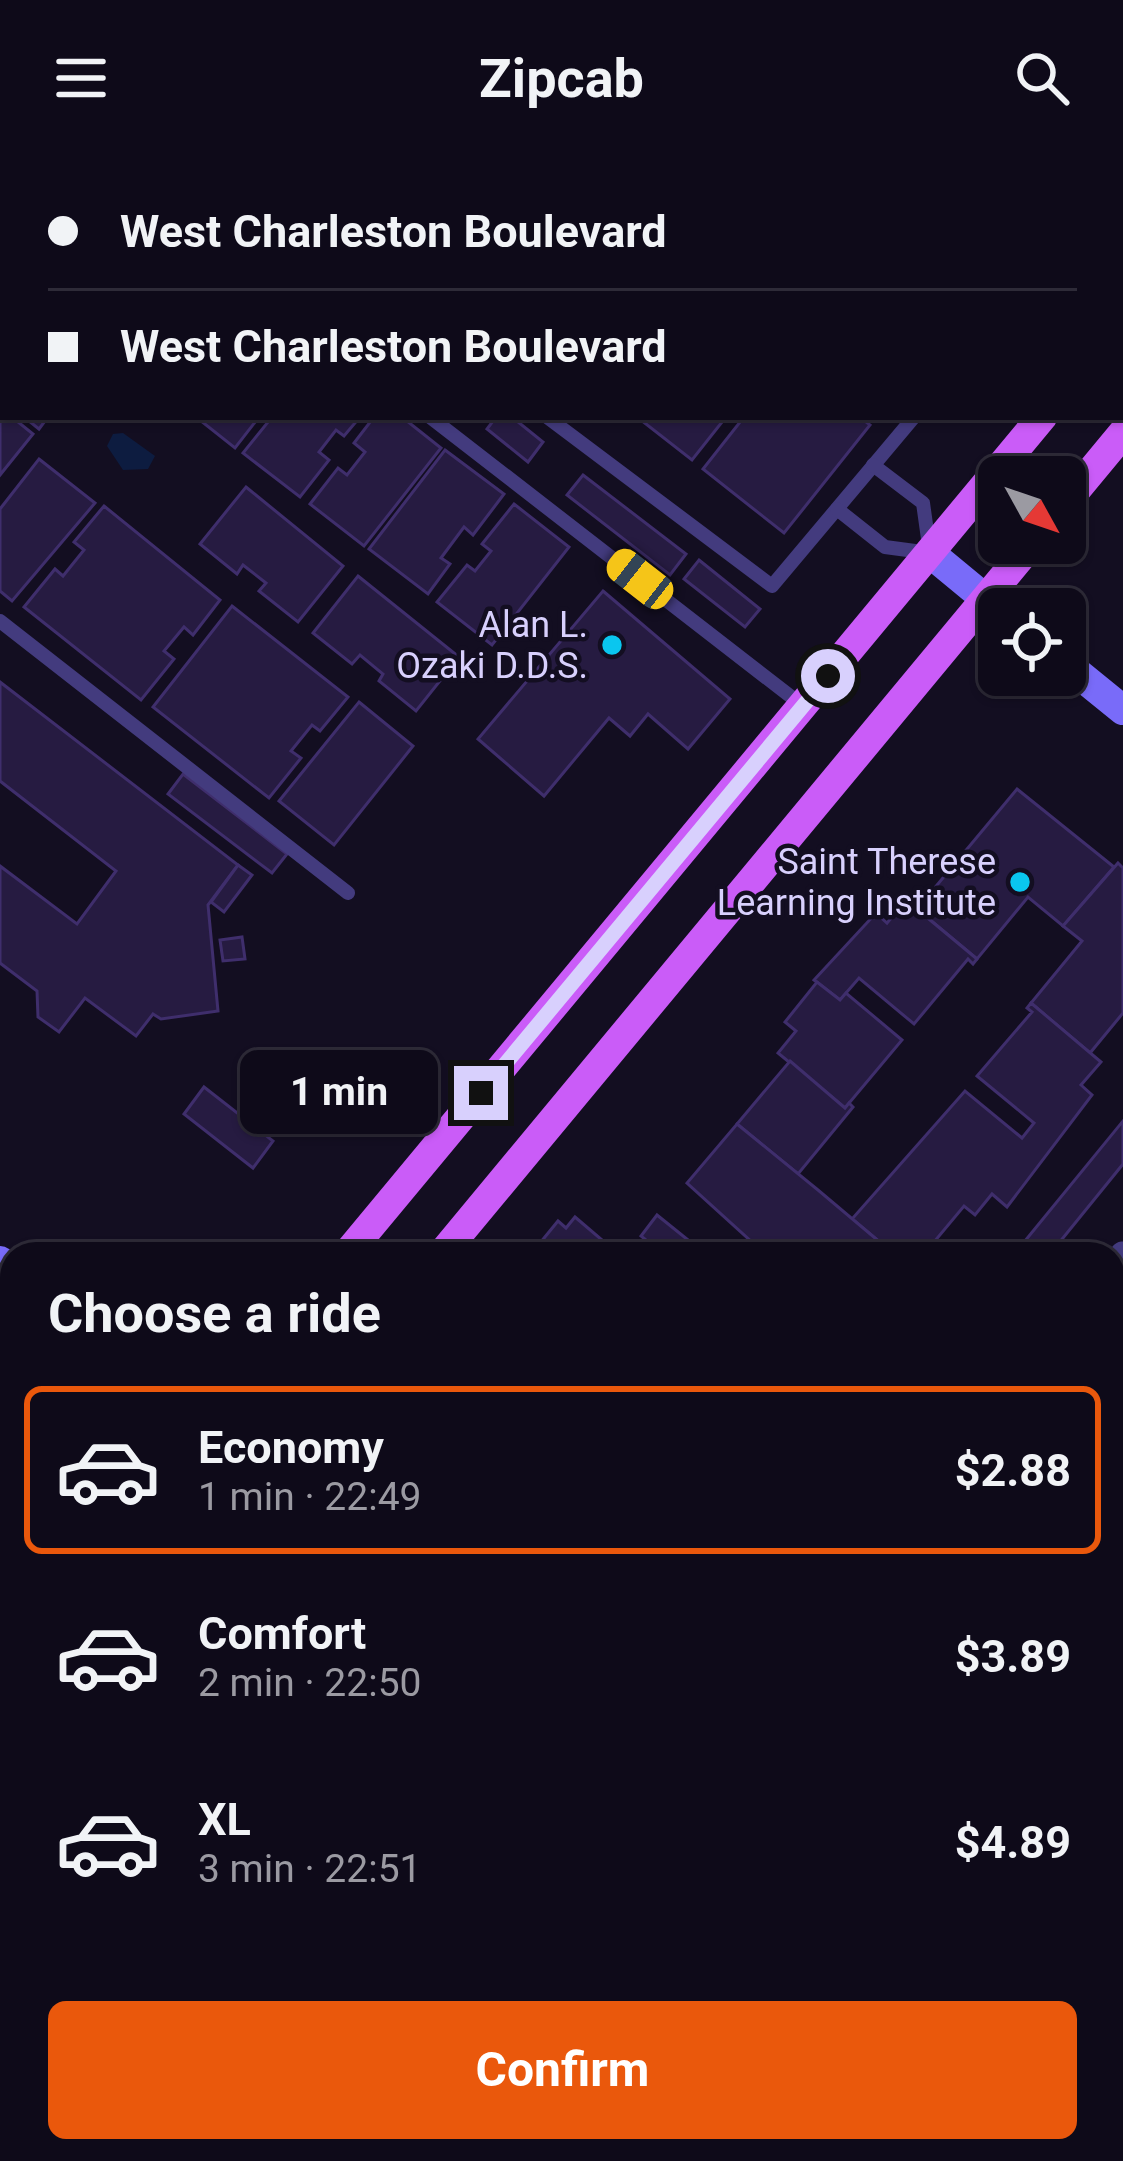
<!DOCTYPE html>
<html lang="en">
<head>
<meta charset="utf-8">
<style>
	:root { --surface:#0e0a19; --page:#1c1826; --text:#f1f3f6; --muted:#9b9aa2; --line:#2e2b38; --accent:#ea580c }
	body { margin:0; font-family:Roboto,sans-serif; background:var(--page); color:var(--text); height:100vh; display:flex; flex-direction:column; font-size:45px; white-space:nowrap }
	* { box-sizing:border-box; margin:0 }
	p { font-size:39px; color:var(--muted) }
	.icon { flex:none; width:66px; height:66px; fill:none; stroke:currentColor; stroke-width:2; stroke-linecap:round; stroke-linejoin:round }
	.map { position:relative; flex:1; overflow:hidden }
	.drawer { position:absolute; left:0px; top:1086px; width:1125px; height:921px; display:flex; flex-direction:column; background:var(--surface); border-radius:36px 36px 0 0; box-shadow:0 3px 9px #0004,0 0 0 3px var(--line) }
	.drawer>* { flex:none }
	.top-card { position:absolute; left:0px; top:0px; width:1125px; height:264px; box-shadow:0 3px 9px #0004,0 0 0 3px var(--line); display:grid; align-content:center; height:264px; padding:0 48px; background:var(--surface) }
	.needle { width:78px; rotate:130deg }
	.controls { position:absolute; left:978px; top:300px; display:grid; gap:24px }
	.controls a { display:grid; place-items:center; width:108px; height:108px; border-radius:18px; background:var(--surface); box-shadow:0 3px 9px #0004,0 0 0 3px var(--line); font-size:60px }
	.end { position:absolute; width:54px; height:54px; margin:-27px; border:15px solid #d8d0fd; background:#111; box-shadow:0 0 0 6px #111 }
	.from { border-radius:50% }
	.bubble { position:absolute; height:84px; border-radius:18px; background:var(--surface); box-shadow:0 3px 9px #0004,0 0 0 3px var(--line); font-size:39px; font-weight:700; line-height:84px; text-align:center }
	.car { position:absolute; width:36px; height:72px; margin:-36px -18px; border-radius:15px; box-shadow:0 0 9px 3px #0007; background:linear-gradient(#f5c518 24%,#345 0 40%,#f5c518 0 76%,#345 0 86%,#f5c518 0) }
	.top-card b { display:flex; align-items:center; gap:42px; height:114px; font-size:45px }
	.top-card b+b { border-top:3px solid var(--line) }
	.top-card i { width:30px; height:30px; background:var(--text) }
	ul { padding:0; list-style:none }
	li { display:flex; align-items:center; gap:36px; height:168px; margin:0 24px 18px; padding:0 24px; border:6px solid transparent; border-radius:18px }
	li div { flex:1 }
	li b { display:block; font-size:45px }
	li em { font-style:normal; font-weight:700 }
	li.active { border-color:var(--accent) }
	li>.icon { width:108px; height:108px; stroke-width:1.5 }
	h2 { padding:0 48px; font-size:54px; line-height:144px }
	.action { display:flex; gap:24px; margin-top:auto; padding:24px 48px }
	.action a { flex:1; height:138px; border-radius:18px; background:var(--accent); color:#fff; font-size:48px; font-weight:700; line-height:138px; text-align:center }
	header { display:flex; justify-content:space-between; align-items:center; height:156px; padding:0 48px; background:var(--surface); font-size:54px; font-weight:700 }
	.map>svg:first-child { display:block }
	.water { fill:#0d1c40 }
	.building { fill:#261b41; stroke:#3f2e6c; stroke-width:3 }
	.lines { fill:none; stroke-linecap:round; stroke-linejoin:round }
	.lane { stroke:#433b7e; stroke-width:14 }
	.street { stroke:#433b7e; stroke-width:27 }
	.secondary { stroke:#796bf9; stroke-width:30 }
	.primary { stroke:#ca5cf8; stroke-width:30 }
	.route { stroke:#d8d0fd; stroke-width:15 }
	.poi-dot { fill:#0ac6ef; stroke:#130e21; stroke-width:4.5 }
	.labels { text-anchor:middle; stroke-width:9; stroke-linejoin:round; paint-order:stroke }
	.poi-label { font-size:36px; fill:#d8d0fd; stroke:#130e21; text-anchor:end }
</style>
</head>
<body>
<header><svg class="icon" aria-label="menu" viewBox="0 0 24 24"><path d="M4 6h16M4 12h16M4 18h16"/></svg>Zipcab<svg class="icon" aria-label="search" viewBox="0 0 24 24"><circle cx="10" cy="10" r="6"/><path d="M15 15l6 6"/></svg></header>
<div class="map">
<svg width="1123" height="2005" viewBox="0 0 1123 2005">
	<rect width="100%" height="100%" fill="#130e21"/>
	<polygon class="water" points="123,277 155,300 148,313 123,314 107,290 113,278"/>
	<g class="building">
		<polygon points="287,0 445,0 449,3 291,3"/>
		<polygon points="492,0 540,0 544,3 490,3"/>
		<polygon points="638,0 722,0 726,3 636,3"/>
		<polygon points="0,153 3,156 3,232 0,229"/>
		<polygon points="0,251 3,261 12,261 33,278 0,319"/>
		<polygon points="24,261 48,261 39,273"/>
		<polygon points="196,261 259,261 235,292"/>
		<polygon points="272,261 360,261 344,280 336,274 319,296 329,304 300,341 243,297"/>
		<polygon points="374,261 402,261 441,292 364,390 310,348 338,312 347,319 365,296 354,287"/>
		<polygon points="496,261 512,261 543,286 528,306 487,273"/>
		<polygon points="637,261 726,261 692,304"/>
		<polygon points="744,261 860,261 870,269 784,377 703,313"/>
		<polygon points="445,294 504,338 473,379 464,371 441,402 450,408 428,438 369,393"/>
		<polygon points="39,303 95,347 12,445 0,435 0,353"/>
		<polygon points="583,319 686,398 670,419 567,339"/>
		<polygon points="246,331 343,410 298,466 259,435 266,427 243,409 237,418 200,388"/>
		<polygon points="514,348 569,391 492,489 437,446 467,409 475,415 491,395 482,388"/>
		<polygon points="104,350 220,444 193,479 184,471 164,495 174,503 141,544 24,451 55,413 63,420 84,394 74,386"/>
		<polygon points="699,404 760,453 745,471 684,423"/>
		<polygon points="358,420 459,501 416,555 379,525 383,518 360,499 352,508 313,477"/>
		<polygon points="603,435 730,543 688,593 648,558 630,580 609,562 544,640 478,583"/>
		<polygon points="232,450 348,541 320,575 312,569 291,595 301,602 269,642 153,551"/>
		<polygon points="0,526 238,709 208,749 218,855 161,863 153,858 136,880 85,842 59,876 38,861 37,835 0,807 0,710 77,768 116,715 0,625"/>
		<polygon points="359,546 413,590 334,689 279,645"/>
		<polygon points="183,618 287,698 272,717 168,638"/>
		<polygon points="1017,633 1114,711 1063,770 1028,741 977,803 917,753"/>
		<polygon points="1118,707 1123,712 1123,857 1090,897 1031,847 1082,785 1063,770"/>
		<polygon points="238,709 252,719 224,756 211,746"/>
		<polygon points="906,744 977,803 973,808 968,803 914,868 859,822 840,844 814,824 876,757 887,767"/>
		<polygon points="242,781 245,803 223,805 220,784"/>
		<polygon points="817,826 840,844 846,837 902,884 845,952 778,897 796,875 785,866"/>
		<polygon points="1031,847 1101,906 1081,929 1092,939 1007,1051 992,1038 975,1059 964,1050 924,1098 894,1098 852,1063 965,935 1022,982 1034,967 977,920 1032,856 1027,852"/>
		<polygon points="790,905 845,952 849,947 853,951 798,1018 737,968"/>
		<polygon points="204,931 273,985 253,1012 184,958"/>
		<polygon points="1123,965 1123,1008 1050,1098 1029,1098 1020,1091"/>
		<polygon points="737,968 818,1034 894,1098 764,1097 687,1027"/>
		<polygon points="657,1059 698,1092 693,1098 663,1098 641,1080"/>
		<polygon points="575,1061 615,1095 612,1098 531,1098 558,1065 566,1072"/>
		<polygon points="1114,1170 1123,1174 1122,1303 1113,1299"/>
		<polygon points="12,1273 12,1331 6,1337 0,1332 0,1288"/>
		<polygon points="1113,1366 1123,1375 1123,1465 1113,1457"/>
		<polygon points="1113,1500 1123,1518 1123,1611 1113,1603"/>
		<polygon points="1113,1619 1123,1627 1123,1660 1113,1651"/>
		<polygon points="0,1782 12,1791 12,1852 0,1867"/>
		<polygon points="1123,1894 1123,1964 1113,1970 1113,1900"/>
		<polygon points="0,1935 12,1944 12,1995 75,1995 87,2005 0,2005"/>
		<polygon points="123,1995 143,1995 149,2000 145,2005 115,2005"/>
		<polygon points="205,1995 236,1995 227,2005 196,2005"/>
		<polygon points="241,1995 333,1995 325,2005 233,2005"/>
		<polygon points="506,1995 592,1995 598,2005 490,2005"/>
		<polygon points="944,1995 995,1995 1001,2005 943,2005"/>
		<polygon points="1012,1995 1048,1995 1034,2005 1019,2005"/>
	</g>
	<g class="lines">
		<g class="lane">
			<polyline points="200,0 204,3"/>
			<polyline points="810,0 814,3"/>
			<polyline points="94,3 98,3"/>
			<polyline points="935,3 937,0"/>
			<polyline points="0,85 3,82"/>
			<polyline points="430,261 803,550"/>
			<polyline points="547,261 772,430 914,261"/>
			<polyline points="837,353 885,391 930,397 923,347 873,309"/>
			<polyline points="0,465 348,737"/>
			<polyline points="0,1204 12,1214"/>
			<polyline points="0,1368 12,1360"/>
		</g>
		<g class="street">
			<polyline points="1113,1112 1123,1099"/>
			<polyline points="1113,1687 1123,1696"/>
			<polyline points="1113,1768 1123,1762"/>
			<polyline points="173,2005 181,1995"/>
			<polyline points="730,2005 746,1995"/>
		</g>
		<g class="secondary">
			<polyline points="930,397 999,454"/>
			<polyline points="1065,507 1123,554"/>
			<polyline points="0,1105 12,1114"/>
		</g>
		<g class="primary">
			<polyline points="1122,159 1123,157"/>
			<polyline points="1065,347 1123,277"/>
			<polyline points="347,1098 1042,261"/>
			<polyline points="442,1098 1032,387"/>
			<polyline points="0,1517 12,1502"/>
			<polyline points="0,1630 12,1616"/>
		</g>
	</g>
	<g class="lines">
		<polyline class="route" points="481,937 828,520"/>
	</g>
	<g class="poi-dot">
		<circle cx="612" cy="489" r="12"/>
		<circle cx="1020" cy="726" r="12"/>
	</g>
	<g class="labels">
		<g class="poi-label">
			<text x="588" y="481">Alan L.<tspan x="588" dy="41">Ozaki D.D.S.</tspan></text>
			<text x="996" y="718">Saint Therese<tspan x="996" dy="41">Learning Institute</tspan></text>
		</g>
	</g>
</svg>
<div class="controls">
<a><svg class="needle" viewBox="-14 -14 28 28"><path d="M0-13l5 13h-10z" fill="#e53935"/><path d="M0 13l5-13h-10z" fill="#9b9aa2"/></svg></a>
<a><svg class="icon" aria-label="locate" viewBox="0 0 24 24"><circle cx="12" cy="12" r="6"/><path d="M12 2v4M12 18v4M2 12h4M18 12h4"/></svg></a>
</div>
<i class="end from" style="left:828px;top:520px"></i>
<i class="end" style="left:481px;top:937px"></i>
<div class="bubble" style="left:240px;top:894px;width:198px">1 min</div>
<i class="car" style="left:640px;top:423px;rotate:308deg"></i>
<div class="top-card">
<b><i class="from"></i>West Charleston Boulevard</b>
<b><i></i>West Charleston Boulevard</b>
</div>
<section class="drawer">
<h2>Choose a ride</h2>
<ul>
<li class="active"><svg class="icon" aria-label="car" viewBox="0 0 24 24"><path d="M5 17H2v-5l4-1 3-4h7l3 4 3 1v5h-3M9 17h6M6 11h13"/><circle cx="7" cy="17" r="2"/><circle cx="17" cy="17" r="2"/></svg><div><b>Economy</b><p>1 min · 22:49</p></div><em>$2.88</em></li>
<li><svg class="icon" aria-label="car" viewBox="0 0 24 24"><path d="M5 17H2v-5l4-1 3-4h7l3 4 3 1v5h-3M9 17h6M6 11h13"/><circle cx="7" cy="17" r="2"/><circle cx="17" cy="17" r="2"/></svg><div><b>Comfort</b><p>2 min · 22:50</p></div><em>$3.89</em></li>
<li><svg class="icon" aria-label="car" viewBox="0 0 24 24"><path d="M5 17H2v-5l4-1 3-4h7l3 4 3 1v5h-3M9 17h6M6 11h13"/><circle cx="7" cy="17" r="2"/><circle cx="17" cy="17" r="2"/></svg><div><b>XL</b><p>3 min · 22:51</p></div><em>$4.89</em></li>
</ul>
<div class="action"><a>Confirm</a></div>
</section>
</div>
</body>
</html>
